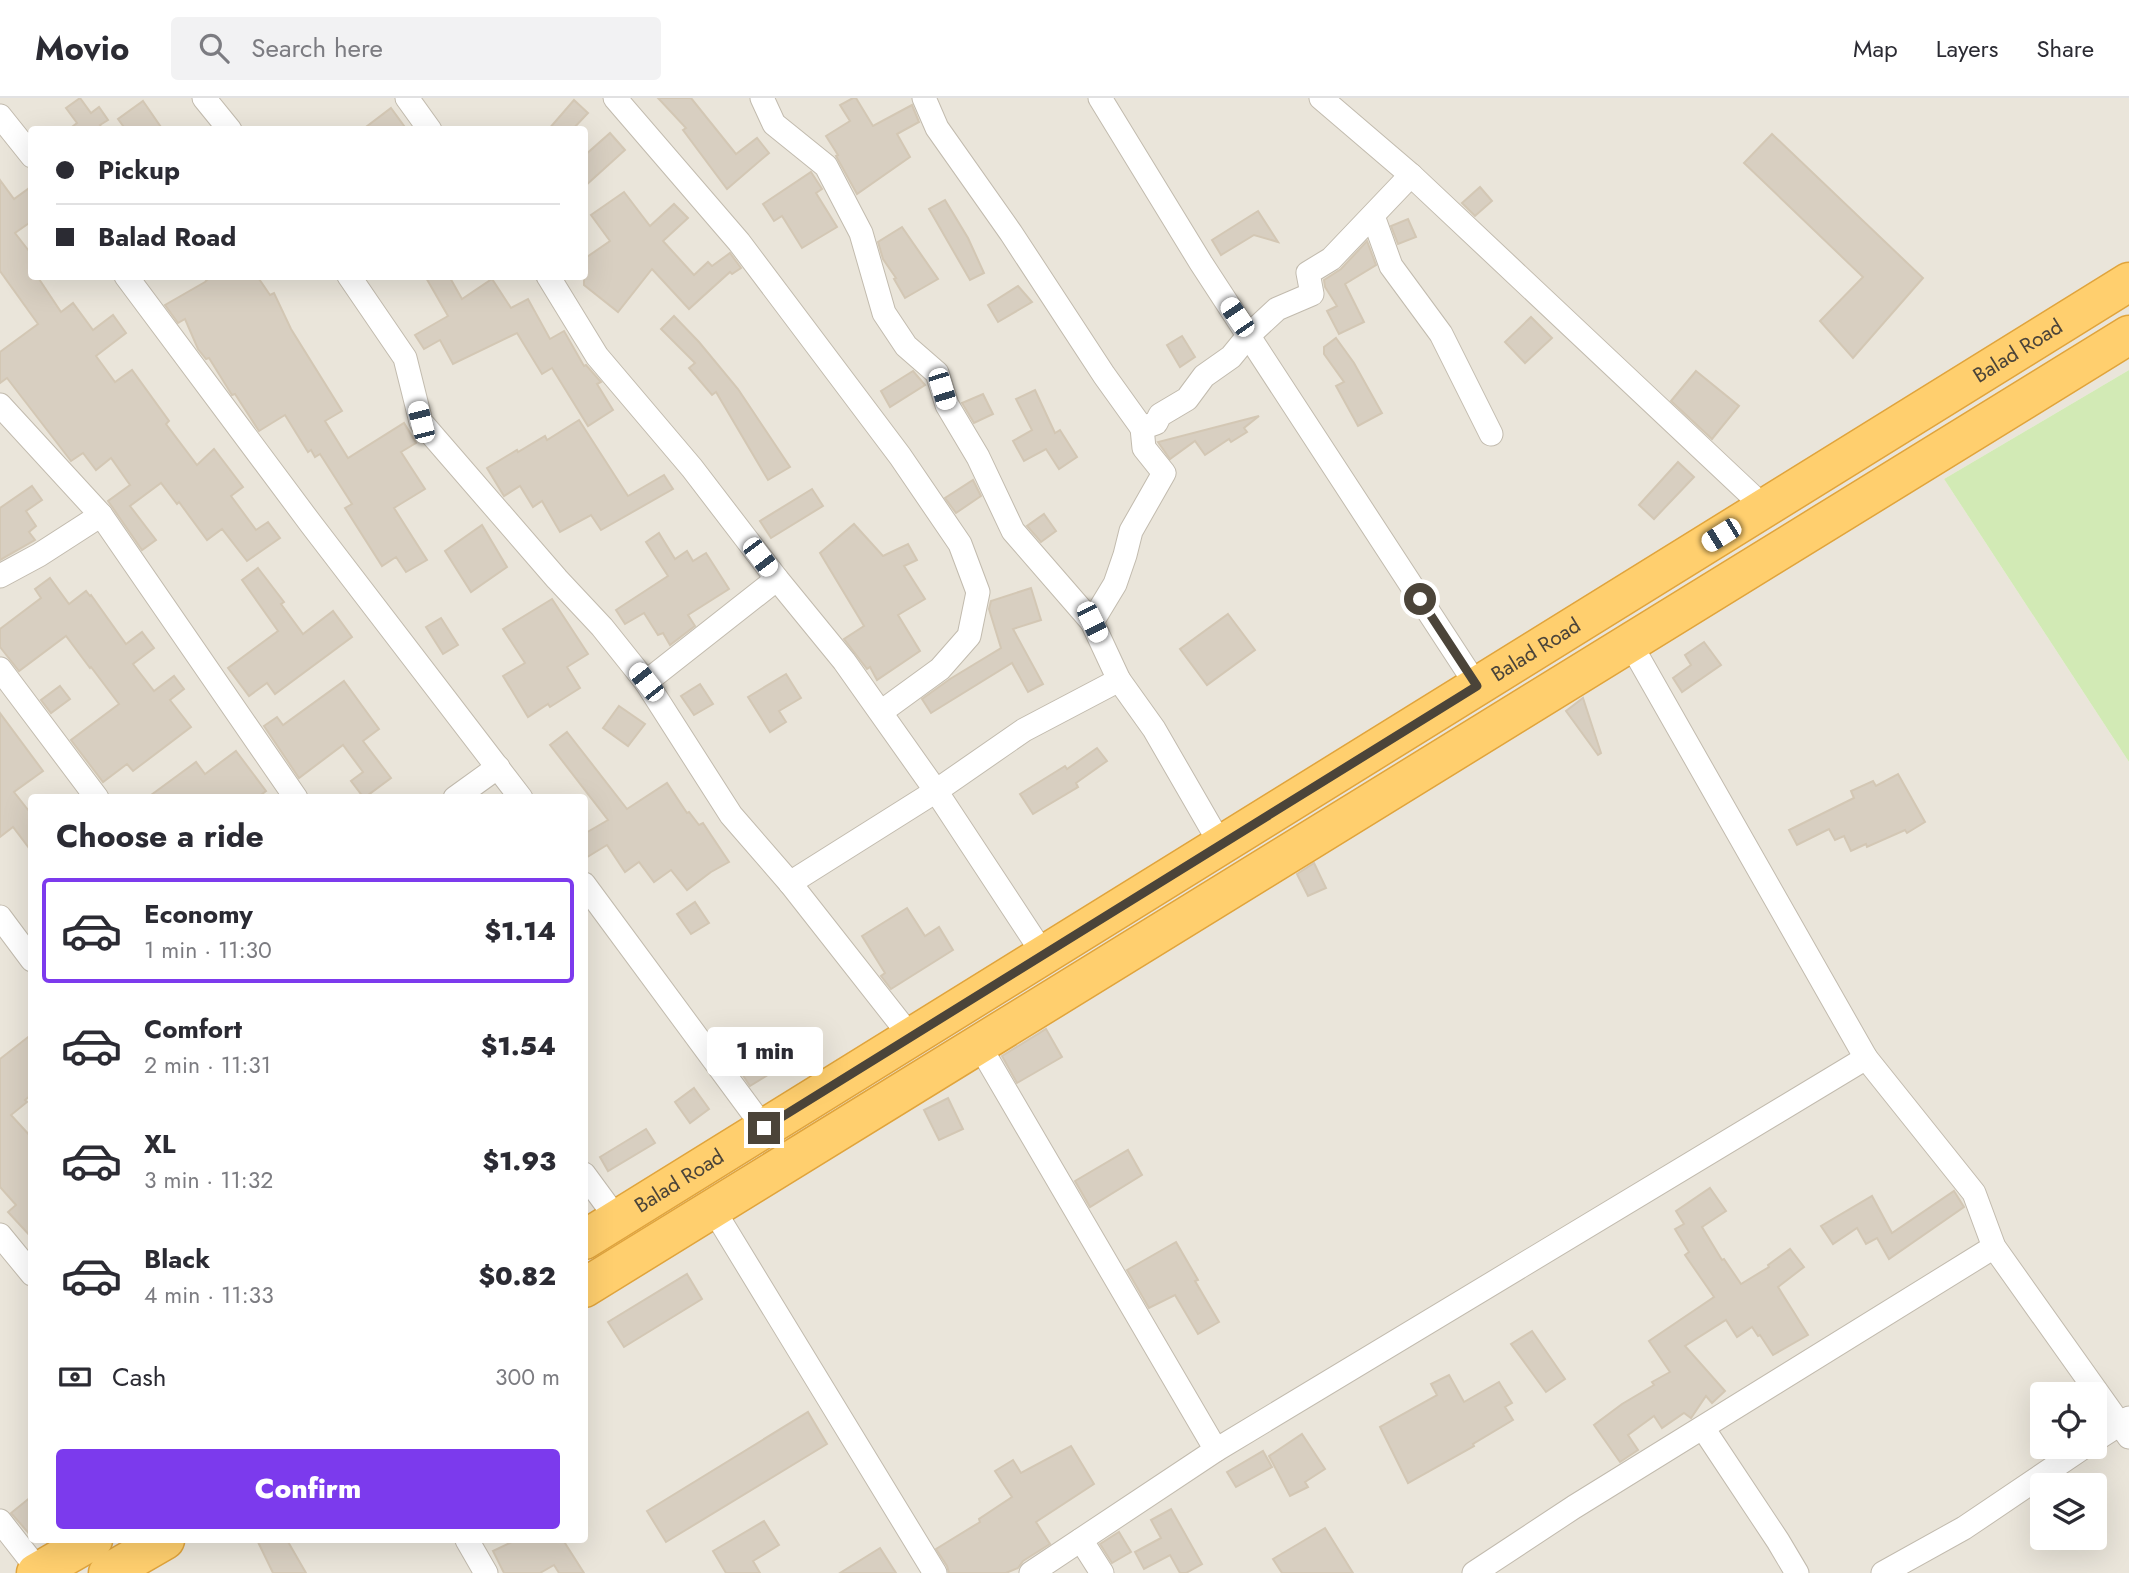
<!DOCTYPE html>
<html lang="en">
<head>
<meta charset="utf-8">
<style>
	:root { --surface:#fff; --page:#f2f2f3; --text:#2b2b33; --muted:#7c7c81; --line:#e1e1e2; --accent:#7c3aed }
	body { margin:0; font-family:Jost,sans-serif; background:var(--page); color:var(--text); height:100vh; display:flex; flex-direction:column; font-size:26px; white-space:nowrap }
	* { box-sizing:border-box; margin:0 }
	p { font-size:23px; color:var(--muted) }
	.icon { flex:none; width:38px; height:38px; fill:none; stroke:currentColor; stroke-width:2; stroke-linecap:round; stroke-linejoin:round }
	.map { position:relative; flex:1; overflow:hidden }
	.details { position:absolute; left:28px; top:696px; width:560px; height:749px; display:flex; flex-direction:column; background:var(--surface); border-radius:7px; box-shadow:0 7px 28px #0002 }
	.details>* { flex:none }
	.guide { position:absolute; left:28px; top:28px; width:560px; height:154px; border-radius:7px; box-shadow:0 7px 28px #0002; display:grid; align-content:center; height:154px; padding:0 28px; background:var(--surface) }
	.fabs { position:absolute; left:2030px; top:1284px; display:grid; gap:14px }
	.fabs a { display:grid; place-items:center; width:77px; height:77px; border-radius:7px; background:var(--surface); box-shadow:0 7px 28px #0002; font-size:35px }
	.end { position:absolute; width:32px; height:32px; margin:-16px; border:9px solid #4b4439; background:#fff; box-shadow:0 0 0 4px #fff }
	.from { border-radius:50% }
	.bubble { position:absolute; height:49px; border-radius:7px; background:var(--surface); box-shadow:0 7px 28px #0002; font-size:23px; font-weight:800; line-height:49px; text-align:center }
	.car { position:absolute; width:21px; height:42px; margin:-21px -10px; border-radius:9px; box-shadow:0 0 5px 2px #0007; background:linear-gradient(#fff 24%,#345 0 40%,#fff 0 76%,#345 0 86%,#fff 0) }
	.guide b { display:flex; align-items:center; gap:24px; height:66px; font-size:26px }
	.guide b+b { border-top:2px solid var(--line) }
	.guide i { width:18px; height:18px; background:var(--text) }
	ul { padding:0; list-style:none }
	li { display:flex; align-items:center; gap:21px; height:105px; margin:0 14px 10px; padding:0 14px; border:4px solid transparent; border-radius:7px }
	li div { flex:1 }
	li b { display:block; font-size:26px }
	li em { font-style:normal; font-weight:800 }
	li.current { border-color:var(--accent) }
	li>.icon { width:63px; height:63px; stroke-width:1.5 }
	h2 { padding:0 28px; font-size:32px; line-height:84px }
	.pay { display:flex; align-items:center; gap:18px; height:77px; padding:0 28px; font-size:26px }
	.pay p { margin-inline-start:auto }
	.primary-button { display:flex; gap:14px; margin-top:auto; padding:14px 28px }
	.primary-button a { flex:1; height:80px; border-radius:7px; background:var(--accent); color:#fff; font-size:28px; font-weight:800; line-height:80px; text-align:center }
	header { display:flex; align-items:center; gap:42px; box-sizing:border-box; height:98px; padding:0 35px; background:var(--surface); border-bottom:2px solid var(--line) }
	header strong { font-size:33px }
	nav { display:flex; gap:38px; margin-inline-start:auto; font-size:24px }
	.search { width:490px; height:63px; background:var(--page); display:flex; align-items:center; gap:18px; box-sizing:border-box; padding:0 24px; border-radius:7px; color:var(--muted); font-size:26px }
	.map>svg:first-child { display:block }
	.residential { fill:#eae5da; fill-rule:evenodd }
	.green { fill:#d2eab5 }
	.building { fill:#d8cfc1; stroke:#d3c7b4; stroke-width:2 }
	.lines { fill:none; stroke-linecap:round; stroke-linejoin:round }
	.street-casing { stroke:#c2bbae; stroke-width:25 }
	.highway-casing { stroke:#e0a43c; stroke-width:41 }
	.street { stroke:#fff; stroke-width:23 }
	.highway { stroke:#ffcf6e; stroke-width:38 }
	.route { stroke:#4b4439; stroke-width:9 }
	.labels { text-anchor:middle; stroke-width:7; stroke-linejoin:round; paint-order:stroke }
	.street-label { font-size:21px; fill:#4b4439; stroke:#fff }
</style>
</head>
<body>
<header>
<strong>Movio</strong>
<div class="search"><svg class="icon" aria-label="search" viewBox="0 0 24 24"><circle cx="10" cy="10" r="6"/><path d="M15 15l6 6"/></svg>Search here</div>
<nav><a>Map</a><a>Layers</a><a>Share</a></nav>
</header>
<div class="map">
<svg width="2129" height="1475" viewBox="0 0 2129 1475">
	<rect width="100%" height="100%" fill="#f6f3ec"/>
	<path class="residential" d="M0,0H2129V272L1944,381L2129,664V1475H0ZM32,32H584V178H32ZM32,700H584V1442H32ZM2042,1297H2095V1349H2042ZM2042,1388H2095V1440H2042Z"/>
	<polygon class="green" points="2129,272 2129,664 1944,381"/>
	<g class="building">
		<polygon points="80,0 91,15 99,9 108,22 100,27 103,32 68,32 77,25 66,10"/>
		<polygon points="658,0 691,0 736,56 757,40 769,55 727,91 683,32 686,30"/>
		<polygon points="853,0 856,0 873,28 912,7 919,24 897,36 910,59 857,96 836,58 838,57 826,38 850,23 840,7"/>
		<polygon points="574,2 588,15 572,32 548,32"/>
		<polygon points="143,3 163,32 126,32 118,21"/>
		<polygon points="391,10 407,32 362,32"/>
		<polygon points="610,35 625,52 584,89 584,58"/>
		<polygon points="1772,36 1923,180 1853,260 1820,223 1863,179 1744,65"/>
		<polygon points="811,74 822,91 816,95 837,129 802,150 782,118 774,123 763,106"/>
		<polygon points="0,82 14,101 32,88 32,123 15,135 32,157 32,178 37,178 61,214 73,205 93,232 113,217 126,235 96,258 115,284 132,272 169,323 166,326 197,367 214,351 243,389 231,398 256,432 268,424 280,440 247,463 222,431 207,442 179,404 177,406 161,385 130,408 156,442 142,452 108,403 130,387 111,360 96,372 83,355 71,363 7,280 0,285 0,254 38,226 0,173"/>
		<polygon points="1480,89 1492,103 1475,118 1462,105"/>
		<polygon points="624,94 650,128 674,106 688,120 663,143 694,177 708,164 712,168 730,155 741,170 732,176 730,174 689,211 652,171 618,214 584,187 584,161 610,143 591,117"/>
		<polygon points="945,102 968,140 984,175 970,182 929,111"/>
		<polygon points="1258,113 1278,144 1254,137 1221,157 1212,142"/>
		<polygon points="1408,121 1416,139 1398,146 1391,128"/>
		<polygon points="902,129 938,181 905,200 894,181 896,180 883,161 878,144"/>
		<polygon points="1367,143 1376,167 1345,186 1364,224 1339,236 1327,213 1337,208 1325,189 1324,182 1341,171"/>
		<polygon points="211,178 257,178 270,197 274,195 291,231 342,313 325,323 348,360 404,325 416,345 401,354 425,391 394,410 427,462 406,474 396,459 382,468 345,410 352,406 320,356 315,359 311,352 308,354 285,317 259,333 235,296 232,297 227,289 209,260 206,261 198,251 185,221 178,225 165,207 205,184"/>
		<polygon points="425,178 449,178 462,201 492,181 511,210 528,201 550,241 564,233 584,268 586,267 601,284 597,286 613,312 588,328 552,270 542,276 517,235 453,266 440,242 424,251 415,237 448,218"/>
		<polygon points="1018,188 1032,204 998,224 988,207"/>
		<polygon points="674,218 699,244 738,291 790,369 768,382 716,294 712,297 689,270 695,265 661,231"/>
		<polygon points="1531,219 1552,240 1525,265 1505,244"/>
		<polygon points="1182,238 1195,259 1180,269 1167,247"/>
		<polygon points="1336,240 1354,265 1382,315 1358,328 1336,288 1344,284 1324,256 1324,249"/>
		<polygon points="913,273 925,287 890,309 881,293"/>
		<polygon points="1696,273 1739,308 1712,341 1671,303"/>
		<polygon points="1035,292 1055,335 1060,332 1077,359 1059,371 1046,351 1024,363 1013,343 1032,332 1016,301"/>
		<polygon points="983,296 993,316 974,325 962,305"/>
		<polygon points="1259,318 1244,330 1247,334 1231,344 1229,341 1205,357 1195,343 1170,361 1158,344"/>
		<polygon points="579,322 628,398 664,377 673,391 601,432 591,417 560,434 542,403 533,409 520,388 504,398 487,370 517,352 518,354 545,338 547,342"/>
		<polygon points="1678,364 1694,379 1654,421 1639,407"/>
		<polygon points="973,382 981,398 956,415 945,400"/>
		<polygon points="32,388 42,402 26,413 36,428 29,434 35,442 0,462 0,410"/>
		<polygon points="812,391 823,408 771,440 760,423"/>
		<polygon points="1044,416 1056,433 1041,444 1027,428"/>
		<polygon points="854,426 883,458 908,446 917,462 904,468 925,501 898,517 920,553 877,582 870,569 867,571 844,541 864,528 820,455"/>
		<polygon points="482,427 507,469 471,494 445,453"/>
		<polygon points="659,435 675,461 687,453 693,463 706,455 729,491 688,517 695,528 670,547 663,535 658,537 644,515 625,526 616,512 668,478 646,444"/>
		<polygon points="258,470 284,504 281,506 303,536 333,513 352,539 275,596 267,585 249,598 228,570 278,533 242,482"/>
		<polygon points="50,480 69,506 86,493 90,498 91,497 126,546 142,534 154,550 133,566 154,593 174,578 184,591 170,602 191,629 133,673 127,666 103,684 71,642 119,606 91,569 90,570 66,538 19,573 0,549 0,531 41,500 35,491"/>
		<polygon points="1031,490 1041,522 1013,531 1043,586 1028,594 1012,565 931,615 922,601 950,581 1001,550 989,511 991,503"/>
		<polygon points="552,501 588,556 567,569 580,590 550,609 548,606 528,619 503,578 525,565 503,531"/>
		<polygon points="1228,516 1255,552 1207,587 1180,551"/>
		<polygon points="441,520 458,547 443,556 426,529"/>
		<polygon points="1704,544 1721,567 1682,594 1673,580 1691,567 1685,557"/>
		<polygon points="786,576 801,600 779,613 786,624 770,634 748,599"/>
		<polygon points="344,583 379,631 363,643 391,680 364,700 351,683 363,674 343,647 299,680 264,628 277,619 283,627"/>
		<polygon points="700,586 713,606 694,617 681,598"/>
		<polygon points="60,588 70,601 51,615 41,602"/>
		<polygon points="1583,600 1601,655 1598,657 1566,613"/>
		<polygon points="619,608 645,626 628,648 603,630"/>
		<polygon points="0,615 43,673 14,694 32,717 32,754 13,729 0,739"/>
		<polygon points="567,634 627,711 667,685 687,715 689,714 699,727 703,725 729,764 711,774 687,792 671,772 654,784 639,764 625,774 607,747 584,761 584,736 608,722 550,647"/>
		<polygon points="1097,650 1107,663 1076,685 1078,689 1033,716 1020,696 1065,668 1067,671"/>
		<polygon points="236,653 266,693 257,700 147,700 196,664 205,676"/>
		<polygon points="1898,676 1925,724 1907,735 1905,732 1867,749 1866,746 1851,753 1844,738 1835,742 1829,731 1797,747 1789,732 1854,700 1851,693 1873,683 1876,688"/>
		<polygon points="1314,765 1326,790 1308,798 1297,776"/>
		<polygon points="695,804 709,825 691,836 677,816"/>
		<polygon points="907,810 925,838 939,829 953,852 891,891 881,878 885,875 862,838"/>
		<polygon points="1046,931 1062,959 1017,985 1002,958"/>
		<polygon points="32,936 32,996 25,1002 27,1004 11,1017 32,1040 32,1140 8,1114 16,1107 0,1089 0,961"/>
		<polygon points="781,944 792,962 750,988 738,970"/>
		<polygon points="694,990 709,1011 690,1025 675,1004"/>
		<polygon points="948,1000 963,1031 939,1042 924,1012"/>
		<polygon points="646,1031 655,1045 608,1073 600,1059"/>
		<polygon points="1128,1052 1142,1077 1090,1109 1075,1083"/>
		<polygon points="1710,1090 1726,1113 1702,1129 1722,1162 1724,1161 1741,1186 1769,1169 1768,1167 1790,1151 1804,1169 1778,1189 1808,1237 1773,1257 1760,1237 1758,1238 1752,1229 1737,1239 1726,1222 1685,1248 1725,1293 1712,1305 1706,1298 1691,1320 1684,1315 1662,1330 1654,1318 1628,1337 1638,1352 1620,1364 1594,1327 1622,1306 1654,1287 1652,1284 1670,1274 1649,1243 1714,1199 1685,1157 1689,1154 1675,1131 1684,1126 1676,1113"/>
		<polygon points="1954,1093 1964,1109 1889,1161 1877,1140 1866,1146 1857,1130 1833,1146 1821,1128 1872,1098 1892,1135"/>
		<polygon points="1176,1144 1198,1182 1195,1183 1219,1224 1198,1236 1175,1197 1149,1210 1127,1172"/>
		<polygon points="687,1176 702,1201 624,1249 608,1224"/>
		<polygon points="1532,1233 1565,1281 1546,1294 1511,1246"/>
		<polygon points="1449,1277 1464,1304 1499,1284 1512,1305 1505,1309 1513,1322 1473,1346 1474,1348 1408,1385 1380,1329 1437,1297 1431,1286"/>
		<polygon points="808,1314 827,1346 666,1444 647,1413"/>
		<polygon points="1302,1336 1325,1371 1305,1384 1308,1389 1290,1398 1269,1358"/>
		<polygon points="1071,1348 1094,1386 1036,1424 1050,1446 1023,1463 1018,1470 1006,1475 949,1475 947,1468 936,1451 980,1424 979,1421 1012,1399 995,1373 1013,1362 1021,1375"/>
		<polygon points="1263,1353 1272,1369 1236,1389 1227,1374"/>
		<polygon points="32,1398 32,1439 11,1415"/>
		<polygon points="1171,1411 1202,1466 1186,1475 1180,1475 1170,1457 1144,1471 1135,1454 1161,1440 1151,1422"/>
		<polygon points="764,1423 779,1447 753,1463 760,1475 726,1475 713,1453"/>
		<polygon points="1325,1430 1353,1475 1282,1475 1273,1461"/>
		<polygon points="1119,1434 1131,1454 1112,1465 1100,1446"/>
		<polygon points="257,1442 287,1442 306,1475 273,1475"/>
		<polygon points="516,1442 563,1442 584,1475 559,1475 554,1467 540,1475 504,1475 493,1453"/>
		<polygon points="880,1450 896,1475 840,1475"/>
	</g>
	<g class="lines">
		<g class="street-casing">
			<g id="street">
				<polyline points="204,0 230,32"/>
				<polyline points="407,0 430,32"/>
				<polyline points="615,0 739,144 900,358 960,446 978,494 969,538 940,571 881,614"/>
				<polyline points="762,0 774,26 826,68 861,135 884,215 906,248 937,275 947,307 978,359 1013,433 1092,524 1119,582"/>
				<polyline points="924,0 937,30 1011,135 1104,277 1142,330"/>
				<polyline points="1100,0 1201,165 1477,588"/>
				<polyline points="1321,0 1411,77 1765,410"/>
				<polyline points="0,18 32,58"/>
				<polyline points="1373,118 1391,168 1441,236 1491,336"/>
				<polyline points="126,178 311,426 521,700"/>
				<polyline points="349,178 405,260 421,324 557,481 602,529 646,584 731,717 790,785 911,939"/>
				<polyline points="548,178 597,258 692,370 777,481 844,563 936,693 1044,857"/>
				<polyline points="0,307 101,417 296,700"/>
				<polyline points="0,478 39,457 101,417"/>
				<polyline points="1092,524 1115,486 1125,457 1131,433 1164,375 1144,350 1142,330 1156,325 1160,317 1187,301 1204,278 1231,259 1249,237 1277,211 1312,196 1308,175 1331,161 1411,77"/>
				<polyline points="1630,545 1866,960 1974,1095 1994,1149 2129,1339"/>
				<polyline points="0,571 97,700"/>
				<polyline points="646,584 777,481"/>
				<polyline points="455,700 498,669"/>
				<polyline points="790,785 936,693 1024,632 1119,582 1154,631 1221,747"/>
				<polyline points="584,786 764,1030"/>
				<polyline points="0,819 32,862"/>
				<polyline points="979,947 1216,1352 1031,1475"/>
				<polyline points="584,1076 617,1121"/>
				<polyline points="713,1111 935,1475"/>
				<polyline points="0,1137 32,1176"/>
				<polyline points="1703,1330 1778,1443 1797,1475"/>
				<polyline points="2095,1342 2129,1320"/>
				<polyline points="1216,1352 1866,960"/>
				<polyline points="0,1423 39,1473"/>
				<polyline points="467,1442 486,1475"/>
				<polyline points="1081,1442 1102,1475"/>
				<polyline points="1474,1475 1574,1409 1994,1149"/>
				<polyline points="1883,1475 1964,1430 2084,1349"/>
			</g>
		</g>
		<g class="highway-casing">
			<g id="highway">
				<path id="s1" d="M584,1142L2129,184"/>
				<polyline points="584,1190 2129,237"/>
				<polyline points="36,1475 93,1442"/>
				<polyline points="108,1475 165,1442"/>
			</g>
		</g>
		<use href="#street" class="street"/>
		<use href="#highway" class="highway"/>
	</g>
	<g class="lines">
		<polyline class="route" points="764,1030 1477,588 1420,501"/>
	</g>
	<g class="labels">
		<g class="street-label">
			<text dy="7" stroke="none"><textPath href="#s1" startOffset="1687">Balad Road</textPath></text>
			<text dy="7" stroke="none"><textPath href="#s1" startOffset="1120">Balad Road</textPath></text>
			<text dy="7" stroke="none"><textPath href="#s1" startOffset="112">Balad Road</textPath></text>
		</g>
	</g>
</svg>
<div class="fabs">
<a><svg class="icon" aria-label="locate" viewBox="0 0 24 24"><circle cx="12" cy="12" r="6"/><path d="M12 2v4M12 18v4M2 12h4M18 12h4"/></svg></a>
<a><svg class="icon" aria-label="layers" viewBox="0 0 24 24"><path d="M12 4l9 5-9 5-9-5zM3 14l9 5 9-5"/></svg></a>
</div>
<i class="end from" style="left:1420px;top:501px"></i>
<i class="end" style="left:764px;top:1030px"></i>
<div class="bubble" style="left:707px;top:929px;width:116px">1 min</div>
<i class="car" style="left:1237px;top:219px;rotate:326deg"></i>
<i class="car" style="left:942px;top:291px;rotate:163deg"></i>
<i class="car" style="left:421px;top:324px;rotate:346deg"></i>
<i class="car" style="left:1721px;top:437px;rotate:238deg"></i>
<i class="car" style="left:760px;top:459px;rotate:143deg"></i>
<i class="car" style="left:1092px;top:524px;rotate:154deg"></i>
<i class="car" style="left:646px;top:584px;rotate:322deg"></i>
<div class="guide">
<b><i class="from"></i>Pickup</b>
<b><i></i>Balad Road</b>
</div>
<section class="details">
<h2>Choose a ride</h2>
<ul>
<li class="current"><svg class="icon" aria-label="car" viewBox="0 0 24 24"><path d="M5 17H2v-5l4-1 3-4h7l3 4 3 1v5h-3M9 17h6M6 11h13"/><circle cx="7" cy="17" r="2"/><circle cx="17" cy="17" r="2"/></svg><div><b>Economy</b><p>1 min · 11:30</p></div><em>$1.14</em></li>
<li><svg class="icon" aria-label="car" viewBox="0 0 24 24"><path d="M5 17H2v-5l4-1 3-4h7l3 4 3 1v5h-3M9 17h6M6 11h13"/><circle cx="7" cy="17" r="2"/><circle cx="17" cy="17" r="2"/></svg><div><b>Comfort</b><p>2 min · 11:31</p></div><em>$1.54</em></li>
<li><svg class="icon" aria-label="car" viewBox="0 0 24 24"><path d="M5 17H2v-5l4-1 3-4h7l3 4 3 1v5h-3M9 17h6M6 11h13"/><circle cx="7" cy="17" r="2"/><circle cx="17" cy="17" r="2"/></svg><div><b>XL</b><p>3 min · 11:32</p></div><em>$1.93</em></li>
<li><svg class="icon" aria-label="car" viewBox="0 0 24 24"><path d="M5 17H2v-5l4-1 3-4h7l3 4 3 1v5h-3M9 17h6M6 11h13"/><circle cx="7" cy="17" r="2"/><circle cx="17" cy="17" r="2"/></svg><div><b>Black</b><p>4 min · 11:33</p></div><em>$0.82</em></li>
</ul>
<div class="pay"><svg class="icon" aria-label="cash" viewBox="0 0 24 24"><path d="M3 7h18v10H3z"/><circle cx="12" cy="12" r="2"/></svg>Cash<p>300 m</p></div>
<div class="primary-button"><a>Confirm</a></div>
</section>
</div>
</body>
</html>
